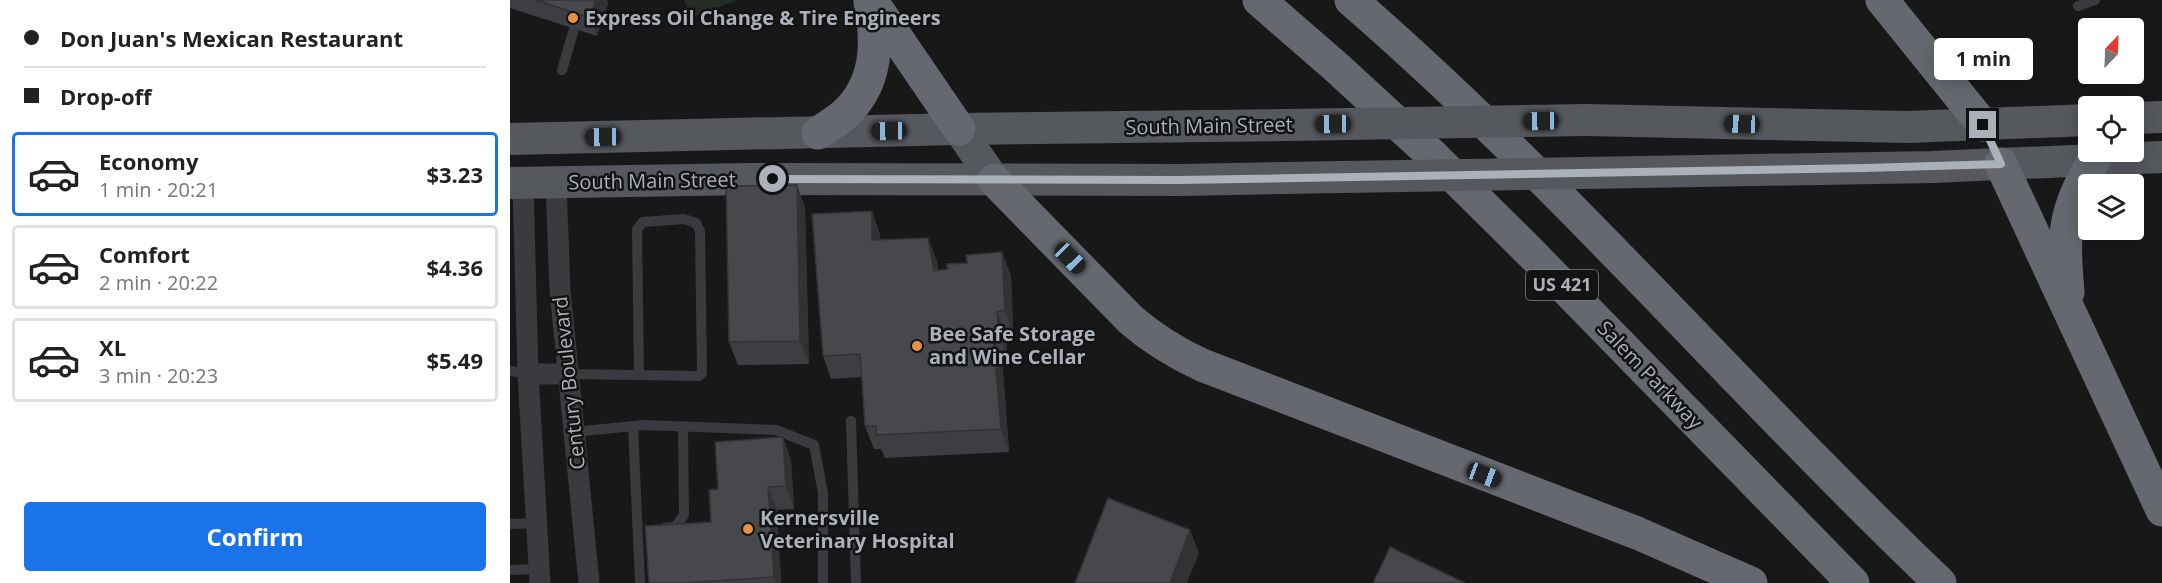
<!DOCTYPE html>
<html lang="en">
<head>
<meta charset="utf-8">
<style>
	:root { --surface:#fff; --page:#f2f2f2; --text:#222; --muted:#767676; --line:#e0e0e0; --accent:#1a73e8 }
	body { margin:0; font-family:"Open Sans",sans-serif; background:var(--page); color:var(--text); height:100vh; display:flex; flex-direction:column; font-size:22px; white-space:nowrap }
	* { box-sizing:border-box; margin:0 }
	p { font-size:20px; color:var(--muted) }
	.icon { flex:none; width:33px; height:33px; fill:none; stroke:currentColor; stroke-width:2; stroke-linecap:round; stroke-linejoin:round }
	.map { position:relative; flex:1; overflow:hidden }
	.details { display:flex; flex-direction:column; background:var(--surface); width:510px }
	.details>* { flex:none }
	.hud { display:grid; align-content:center; height:132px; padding:0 24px; background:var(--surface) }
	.needle { width:39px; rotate:23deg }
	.buttons { position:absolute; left:1568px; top:18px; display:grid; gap:12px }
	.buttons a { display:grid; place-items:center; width:66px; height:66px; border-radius:6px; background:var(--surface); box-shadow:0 3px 15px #0003; font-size:30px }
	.end { position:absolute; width:27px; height:27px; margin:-14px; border:8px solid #abb1b8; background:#111; box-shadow:0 0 0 3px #111 }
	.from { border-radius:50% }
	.bubble { position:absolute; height:42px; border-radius:6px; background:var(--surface); box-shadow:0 3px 15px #0003; font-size:20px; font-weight:700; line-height:42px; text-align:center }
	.car { position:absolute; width:18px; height:36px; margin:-18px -9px; border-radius:8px; box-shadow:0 0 4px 2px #0007; background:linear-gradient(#222 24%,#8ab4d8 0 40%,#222 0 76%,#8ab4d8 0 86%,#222 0) }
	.hud b { display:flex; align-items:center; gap:21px; height:57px; font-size:22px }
	.hud b+b { border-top:2px solid var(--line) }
	.hud i { width:15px; height:15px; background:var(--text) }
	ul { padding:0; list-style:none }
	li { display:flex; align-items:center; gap:18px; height:84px; margin:0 12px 9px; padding:0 12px; border:3px solid var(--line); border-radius:6px }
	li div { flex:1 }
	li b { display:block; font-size:22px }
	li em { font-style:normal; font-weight:700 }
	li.active { border-color:var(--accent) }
	li>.icon { width:54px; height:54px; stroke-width:1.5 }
	.primary-button { display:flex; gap:12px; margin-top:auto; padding:12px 24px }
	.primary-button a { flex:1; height:69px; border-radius:6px; background:var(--accent); color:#fff; font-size:24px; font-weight:700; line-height:69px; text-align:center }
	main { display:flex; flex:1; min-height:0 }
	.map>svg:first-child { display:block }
	.green { fill:#242c24 }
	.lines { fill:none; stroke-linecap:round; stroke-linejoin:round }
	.service { stroke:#393b3e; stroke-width:10 }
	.minor { stroke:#393b3e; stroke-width:21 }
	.primary { stroke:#55585d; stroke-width:32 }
	.motorway { stroke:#65696f; stroke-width:33 }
	.primary-bridge { stroke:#55585d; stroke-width:32 }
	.wall { fill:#3d3e41 }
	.shaded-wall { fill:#323235 }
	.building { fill:#47484c; stroke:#323235; stroke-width:1.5 }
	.route { stroke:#abb1b8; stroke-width:8 }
	.poi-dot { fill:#e49345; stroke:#131314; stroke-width:2 }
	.labels { text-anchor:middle; stroke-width:5; stroke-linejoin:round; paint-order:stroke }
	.shield { fill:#131314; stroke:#7d8287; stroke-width:1.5 }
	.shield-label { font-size:18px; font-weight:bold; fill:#abb1b8 }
	.poi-label { font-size:20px; font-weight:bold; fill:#abb1b8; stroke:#131314; text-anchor:start }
	.street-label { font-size:20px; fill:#abb1b8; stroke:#131314 }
</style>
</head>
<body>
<main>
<section class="details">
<div class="hud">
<b><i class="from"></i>Don Juan's Mexican Restaurant</b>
<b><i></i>Drop-off</b>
</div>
<ul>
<li class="active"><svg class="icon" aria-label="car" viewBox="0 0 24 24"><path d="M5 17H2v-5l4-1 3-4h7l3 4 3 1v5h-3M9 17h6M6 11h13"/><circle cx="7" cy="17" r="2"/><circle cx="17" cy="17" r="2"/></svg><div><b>Economy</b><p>1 min · 20:21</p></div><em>$3.23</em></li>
<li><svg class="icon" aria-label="car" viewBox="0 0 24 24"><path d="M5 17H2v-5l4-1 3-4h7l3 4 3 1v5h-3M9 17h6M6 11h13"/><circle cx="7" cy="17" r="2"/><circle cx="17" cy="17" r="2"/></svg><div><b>Comfort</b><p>2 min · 20:22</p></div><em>$4.36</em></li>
<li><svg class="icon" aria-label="car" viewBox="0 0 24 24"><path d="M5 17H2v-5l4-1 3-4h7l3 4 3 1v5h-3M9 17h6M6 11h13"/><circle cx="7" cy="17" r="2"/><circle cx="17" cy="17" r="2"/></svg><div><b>XL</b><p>3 min · 20:23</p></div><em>$5.49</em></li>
</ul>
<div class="primary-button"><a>Confirm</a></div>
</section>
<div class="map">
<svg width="1652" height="583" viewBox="0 0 1652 583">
	<rect width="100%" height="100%" fill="#181819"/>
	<polygon class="green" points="174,0 227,0 181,18"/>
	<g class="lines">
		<g class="service">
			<polyline points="1568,6 1585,0"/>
			<polyline points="52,70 64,29"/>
			<polyline points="0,371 18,374"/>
			<polyline points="59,374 189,376 192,373 190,231 186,223 174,219 133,222 127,229 129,374"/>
			<polyline points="341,421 346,583"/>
			<polyline points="123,426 130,583"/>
			<polyline points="64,432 134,425 266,430 304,445 313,493 313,583"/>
			<polyline points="0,524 26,523"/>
			<polyline points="154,528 165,527 174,515 173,427"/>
			<polyline points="0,570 29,569"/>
		</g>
		<g class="minor">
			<polyline points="13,183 18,374 30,583"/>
			<polyline points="46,183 50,290 79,583"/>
			<polyline points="18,374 59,374"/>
		</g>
		<g class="primary">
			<polyline points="1623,118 1652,117"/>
			<polyline points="1077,120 1398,127 1578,120"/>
			<polyline points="449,129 484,180"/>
			<polyline points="0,139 449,129 777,125"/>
			<polyline points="1132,172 1422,167 1652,157"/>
			<polyline points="0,183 241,179 670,180 832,177"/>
		</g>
		<g class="motorway">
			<polyline points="361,0 449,129"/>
			<polyline points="749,0 825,66 923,156 1019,251 1343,583"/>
			<path d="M841,0C1050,181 1230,392 1430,583"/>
			<polyline points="1372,0 1473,125"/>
			<path d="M308,133C317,127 327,121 335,114C368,83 368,42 360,2"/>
			<polyline points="1491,164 1652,510"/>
			<path d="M484,180L621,320C643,339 666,353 692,365L1127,533L1241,583"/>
			<path d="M1558,292C1553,233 1553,212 1584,160"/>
		</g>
		<g class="primary-bridge">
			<polyline points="777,125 1077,120"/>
			<polyline points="832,177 1132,172"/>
		</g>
	</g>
	<g class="wall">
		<polygon points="0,0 97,0 98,3 87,36 0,8"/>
		<polygon points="287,185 295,208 299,364 228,365 219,342"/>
		<polygon points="370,234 370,240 427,261 428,270 501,275 503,333 496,335 497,356 492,358 499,452 375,458 371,449 364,449 355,426 352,377 321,379 313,356"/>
		<polygon points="281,460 284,509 267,510 271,583 139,583 201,522"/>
	</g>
	<g class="shaded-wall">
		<polygon points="86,0 97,0 98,3 87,36 80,18"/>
		<polygon points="287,185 295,208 299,364 290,341"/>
		<polygon points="362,211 370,234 371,263 362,240"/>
		<polygon points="418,238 427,261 432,294 424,271"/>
		<polygon points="492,252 501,275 503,333 495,310"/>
		<polygon points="487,312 496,335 497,356 489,333"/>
		<polygon points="483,335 492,358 499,452 491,429"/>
		<polygon points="273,437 281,460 284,509 276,486"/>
		<polygon points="258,487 267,510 271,583 266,583 264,577"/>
		<polygon points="680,530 689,553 677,583 660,583"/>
	</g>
	<g class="building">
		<polygon points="26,0 86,0 80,18"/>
		<polygon points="287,185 290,341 219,342 216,186"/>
		<polygon points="362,211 362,240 418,238 424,271 438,269 436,264 457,263 456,255 492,252 495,310 487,312 489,333 483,335 491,429 366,435 366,426 355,426 350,354 313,356 302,214"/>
		<polygon points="273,437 276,486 258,487 264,577 172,583 139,583 135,526 201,522 199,490 208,489 205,442"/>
		<polygon points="598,498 680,530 660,583 565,583"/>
		<polygon points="880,547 955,583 863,583"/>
	</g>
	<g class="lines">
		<polyline class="route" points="263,179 670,180 1355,168 1491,164 1473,125"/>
	</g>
	<g class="poi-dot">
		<circle cx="63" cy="18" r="6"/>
		<circle cx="407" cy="346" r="6"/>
		<circle cx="238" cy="529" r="6"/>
	</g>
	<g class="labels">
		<rect class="shield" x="1016" y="270" width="72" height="30" rx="4.5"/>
		<g class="shield-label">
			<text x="1052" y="291">US 421</text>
		</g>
		<g class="poi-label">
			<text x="75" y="25">Express Oil Change &amp; Tire Engineers</text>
			<text x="419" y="341">Bee Safe Storage<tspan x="419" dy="23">and Wine Cellar</tspan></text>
			<text x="250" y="525">Kernersville<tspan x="250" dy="23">Veterinary Hospital</tspan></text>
		</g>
		<g class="street-label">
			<text transform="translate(699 126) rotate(-1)" y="7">South Main Street</text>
			<text transform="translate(142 181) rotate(-1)" y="7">South Main Street</text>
			<text transform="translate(1140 375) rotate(46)" y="7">Salem Parkway</text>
			<text transform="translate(59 383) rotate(-96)" y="7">Century Boulevard</text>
		</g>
	</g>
</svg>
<div class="buttons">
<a><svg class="needle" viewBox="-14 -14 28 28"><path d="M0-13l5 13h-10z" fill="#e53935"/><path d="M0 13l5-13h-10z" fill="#767676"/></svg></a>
<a><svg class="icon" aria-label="locate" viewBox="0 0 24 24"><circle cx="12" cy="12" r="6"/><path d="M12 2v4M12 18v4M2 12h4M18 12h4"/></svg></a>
<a><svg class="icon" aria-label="layers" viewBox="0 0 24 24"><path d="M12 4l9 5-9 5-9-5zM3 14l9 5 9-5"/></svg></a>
</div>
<i class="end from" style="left:263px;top:179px"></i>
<i class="end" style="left:1473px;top:125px"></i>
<div class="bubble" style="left:1424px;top:38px;width:99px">1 min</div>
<i class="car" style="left:1031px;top:121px;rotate:269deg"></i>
<i class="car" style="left:823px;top:124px;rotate:269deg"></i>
<i class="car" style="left:1232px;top:124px;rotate:272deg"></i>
<i class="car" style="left:379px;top:131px;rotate:269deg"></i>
<i class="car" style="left:93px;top:137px;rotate:269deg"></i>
<i class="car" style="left:560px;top:258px;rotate:136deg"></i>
<i class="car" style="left:974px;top:475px;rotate:111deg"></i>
</div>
</main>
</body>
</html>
